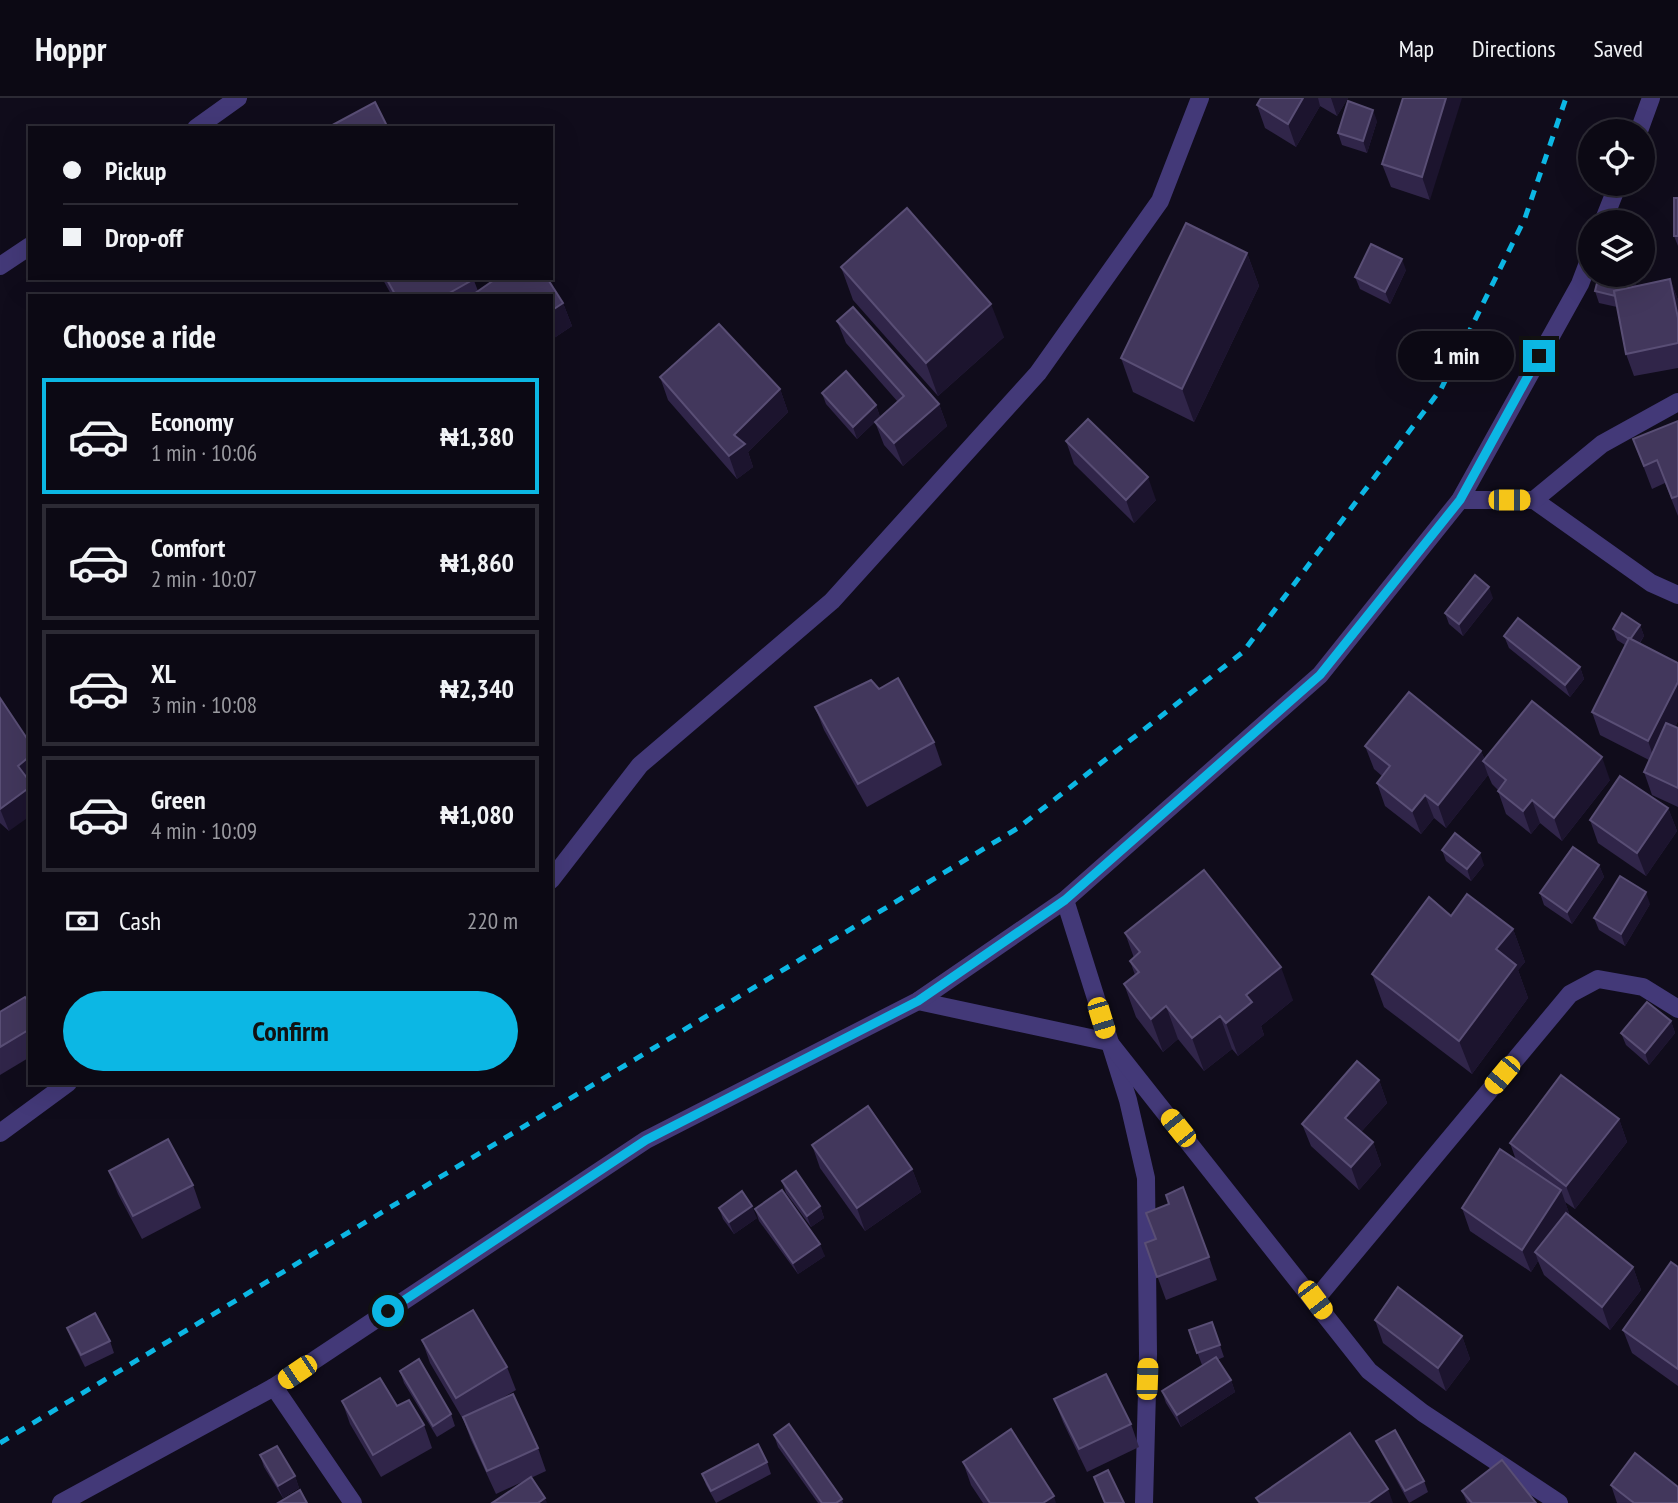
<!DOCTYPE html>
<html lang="en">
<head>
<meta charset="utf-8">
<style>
	:root { --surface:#0c0914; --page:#15121d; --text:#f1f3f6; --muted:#9a9aa0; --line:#2c2a34; --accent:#0cb7e4 }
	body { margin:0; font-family:"PT Sans Narrow",sans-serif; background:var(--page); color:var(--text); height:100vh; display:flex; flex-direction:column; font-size:26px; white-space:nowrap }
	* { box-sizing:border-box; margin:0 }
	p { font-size:23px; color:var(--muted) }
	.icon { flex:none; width:38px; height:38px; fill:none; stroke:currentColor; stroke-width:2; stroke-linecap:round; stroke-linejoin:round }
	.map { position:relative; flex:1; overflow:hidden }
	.sheet { position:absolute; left:28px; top:196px; width:525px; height:791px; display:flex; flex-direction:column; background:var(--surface); border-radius:0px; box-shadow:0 7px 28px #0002,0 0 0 2px var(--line) }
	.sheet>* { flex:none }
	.guide { position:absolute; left:28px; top:28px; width:525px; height:154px; border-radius:0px; box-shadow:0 7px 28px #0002,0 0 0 2px var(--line); display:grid; align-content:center; height:154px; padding:0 35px; background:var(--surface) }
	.tools { position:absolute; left:1578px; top:21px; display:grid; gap:14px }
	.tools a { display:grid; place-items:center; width:77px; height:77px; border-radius:50%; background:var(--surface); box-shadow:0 7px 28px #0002,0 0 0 2px var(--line); font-size:35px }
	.end { position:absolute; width:32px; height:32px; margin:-16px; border:9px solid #0cb7e4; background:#111; box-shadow:0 0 0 4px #111 }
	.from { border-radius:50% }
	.bubble { position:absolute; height:49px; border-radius:24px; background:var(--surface); box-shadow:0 7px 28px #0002,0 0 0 2px var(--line); font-size:23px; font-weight:700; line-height:49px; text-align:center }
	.car { position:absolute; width:21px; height:42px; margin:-21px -10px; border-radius:9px; box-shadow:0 0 5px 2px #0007; background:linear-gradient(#f5c518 24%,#345 0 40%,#f5c518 0 76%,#345 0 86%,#f5c518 0) }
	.guide b { display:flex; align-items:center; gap:24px; height:66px; font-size:26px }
	.guide b+b { border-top:2px solid var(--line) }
	.guide i { width:18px; height:18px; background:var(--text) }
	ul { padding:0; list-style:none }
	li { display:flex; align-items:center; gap:21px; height:116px; margin:0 14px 10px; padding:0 21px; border:4px solid var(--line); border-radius:0px }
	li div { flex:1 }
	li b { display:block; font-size:26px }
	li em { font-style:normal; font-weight:700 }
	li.selected { border-color:var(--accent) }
	li>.icon { width:63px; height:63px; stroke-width:1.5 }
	h2 { padding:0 35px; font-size:32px; line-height:84px }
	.pay { display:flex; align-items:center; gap:18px; height:77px; padding:0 35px; font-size:26px }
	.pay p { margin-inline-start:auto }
	.action { display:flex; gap:14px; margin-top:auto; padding:14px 35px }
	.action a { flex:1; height:80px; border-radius:42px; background:var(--accent); color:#111; font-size:28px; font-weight:700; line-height:80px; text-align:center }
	header { display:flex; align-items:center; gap:42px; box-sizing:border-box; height:98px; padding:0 35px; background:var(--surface); border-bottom:2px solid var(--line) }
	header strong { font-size:33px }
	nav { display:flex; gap:38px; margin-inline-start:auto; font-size:24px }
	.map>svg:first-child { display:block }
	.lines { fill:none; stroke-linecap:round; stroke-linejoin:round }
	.minor { stroke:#433978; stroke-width:18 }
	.rail { stroke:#0cb7e4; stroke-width:5; stroke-dasharray:10 9; stroke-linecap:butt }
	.wall { fill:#302549 }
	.shaded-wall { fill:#1c142e }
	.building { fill:#42375c; stroke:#594e75; stroke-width:2 }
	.route { stroke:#0cb7e4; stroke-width:9 }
</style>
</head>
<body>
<header>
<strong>Hoppr</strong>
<nav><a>Map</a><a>Directions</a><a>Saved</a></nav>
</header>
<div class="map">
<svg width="1678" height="1405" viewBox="0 0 1678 1405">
	<rect width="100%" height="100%" fill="#100c1b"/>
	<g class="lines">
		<g class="minor">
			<polyline points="196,30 238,0"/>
			<polyline points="1639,33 1651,0"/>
			<polyline points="1603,124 1618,86"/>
			<polyline points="0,168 30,148"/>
			<polyline points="1460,402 1534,402 1651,485 1678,497"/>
			<polyline points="1534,402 1602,346 1678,304"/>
			<polyline points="551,782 640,667 832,503 1038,275 1160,103 1200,0"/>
			<polyline points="1065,802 1128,1002 1146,1080 1148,1256 1144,1405"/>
			<polyline points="918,903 1109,944 1369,1273 1423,1315 1559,1405"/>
			<polyline points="0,1035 68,985"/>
			<polyline points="1315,1202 1570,896 1598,881 1643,889 1678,911"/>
			<polyline points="274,1289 353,1405"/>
			<polyline points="61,1405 274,1289 646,1042 918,903 1065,802 1320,577 1460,402 1580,186 1591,157"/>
		</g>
		<polyline class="rail" points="0,1345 1018,730 1243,554 1441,291 1525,120 1566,0"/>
	</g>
	<g class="wall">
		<polygon points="1261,0 1348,0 1337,18 1320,8 1296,49 1265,30 1257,7"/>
		<polygon points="1403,0 1430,102 1391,89 1382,66"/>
		<polygon points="1377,23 1367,55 1342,47 1338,35"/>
		<polygon points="1678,100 1678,148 1674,138"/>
		<polygon points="1247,155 1259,188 1194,324 1133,294 1121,260"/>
		<polygon points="841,169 1004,239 938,298 853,202"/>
		<polygon points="1406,172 1390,206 1360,191 1355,179"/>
		<polygon points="1599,177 1638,177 1635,189 1670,181 1678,202 1678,270 1634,278 1626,256 1617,209 1599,205 1595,193"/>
		<polygon points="382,180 473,180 478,193 497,180 547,180 563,205 572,228 551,242 551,198 392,198"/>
		<polygon points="837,223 939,306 947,328 903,368 884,347 875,324 898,304 846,245"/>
		<polygon points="660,279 780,291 788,314 748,354 753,369 737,381 668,302"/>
		<polygon points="822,295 876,307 880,319 857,341 826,306"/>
		<polygon points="1678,323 1678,418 1665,385 1652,391 1633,341"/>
		<polygon points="1066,343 1156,402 1134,425 1074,366"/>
		<polygon points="1493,500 1463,538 1449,526 1445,515"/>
		<polygon points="1640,527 1644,538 1640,545 1678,565 1678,623 1675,629 1678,630 1678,709 1652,697 1644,674 1649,662 1600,637 1592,614 1625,547 1617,542 1613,531"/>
		<polygon points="1504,538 1580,569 1584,581 1570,599 1509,550"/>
		<polygon points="879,591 934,644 942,667 867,709 824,632 815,609"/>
		<polygon points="0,600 9,733 0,725"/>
		<polygon points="1365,648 1481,653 1485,662 1610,682 1562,743 1540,725 1531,736 1506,716 1498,693 1498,692 1492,686 1488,677 1446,730 1434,720 1421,736 1385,708 1377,685 1382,678 1374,671"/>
		<polygon points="1668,710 1677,733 1646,778 1598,745 1590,722"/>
		<polygon points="1442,752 1484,767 1471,783 1446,763"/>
		<polygon points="1599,767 1604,779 1572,826 1544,807 1540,795"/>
		<polygon points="1650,806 1625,848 1599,832 1594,820"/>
		<polygon points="1451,818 1513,831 1525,864 1518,872 1528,900 1472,976 1384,909 1372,876"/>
		<polygon points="1125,835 1293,902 1261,928 1264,937 1238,958 1232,951 1204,973 1178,941 1163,954 1136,919 1124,886 1135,877 1130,863 1134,860"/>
		<polygon points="30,906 30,959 0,977 0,914"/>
		<polygon points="1671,923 1675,935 1649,967 1626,947 1621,935"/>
		<polygon points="1379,982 1387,1005 1361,1034 1373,1044 1381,1067 1359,1092 1311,1048 1302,1026"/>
		<polygon points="1619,1021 1627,1044 1575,1111 1565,1104 1569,1115 1568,1117 1633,1169 1641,1192 1610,1232 1544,1177 1538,1163 1531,1174 1470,1133 1462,1110 1516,1062 1510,1045"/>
		<polygon points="812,1047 912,1071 921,1094 865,1133 820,1070"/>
		<polygon points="109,1073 193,1087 201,1110 142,1141 118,1096"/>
		<polygon points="782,1083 820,1108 824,1120 811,1129 786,1095"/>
		<polygon points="719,1110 757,1120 734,1136 723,1121"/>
		<polygon points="755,1111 825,1158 798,1176 759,1123"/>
		<polygon points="1146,1115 1209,1159 1217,1182 1166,1202 1145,1145 1156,1141"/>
		<polygon points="1678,1169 1678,1288 1632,1255 1623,1232"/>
		<polygon points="1375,1222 1462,1238 1470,1261 1446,1293 1383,1245"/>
		<polygon points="1212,1224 1224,1259 1217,1262 1231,1282 1235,1294 1181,1329 1166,1305 1162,1293 1205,1266 1202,1267 1189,1232"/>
		<polygon points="67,1230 110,1243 114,1255 85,1269 71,1241"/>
		<polygon points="422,1242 507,1269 516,1292 494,1305 538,1350 546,1373 496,1396 471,1342 464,1323 430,1265"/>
		<polygon points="400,1273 451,1316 455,1328 437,1339 404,1285"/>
		<polygon points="1054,1301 1131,1326 1139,1349 1087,1374 1063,1324"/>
		<polygon points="342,1303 397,1308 424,1327 432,1350 381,1379 350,1326"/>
		<polygon points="774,1337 842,1401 843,1405 818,1405 778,1349"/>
		<polygon points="1376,1343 1424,1383 1428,1394 1409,1405 1381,1354"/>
		<polygon points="260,1357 295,1378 299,1390 283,1400 264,1369"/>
		<polygon points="767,1364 771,1376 716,1405 706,1387 702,1376"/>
		<polygon points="963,1364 1056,1405 983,1405 971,1387"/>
		<polygon points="1611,1387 1678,1405 1617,1405"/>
		<polygon points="1462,1393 1536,1405 1467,1405"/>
	</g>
	<g class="shaded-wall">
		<polygon points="1303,0 1318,0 1320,8 1296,49 1288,26"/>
		<polygon points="1331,0 1348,0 1337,18"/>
		<polygon points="1446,0 1462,0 1430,102 1422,79"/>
		<polygon points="1373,12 1377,23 1367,55 1363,43"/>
		<polygon points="1247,155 1259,188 1194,324 1182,291"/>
		<polygon points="1402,161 1406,172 1390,206 1385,194"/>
		<polygon points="1631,177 1638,177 1629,212 1625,201"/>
		<polygon points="1670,181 1678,202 1678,220"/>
		<polygon points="563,205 572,228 551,242 551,213"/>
		<polygon points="991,206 1004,239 938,298 926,265"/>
		<polygon points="780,291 788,314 748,354 753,369 737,381 729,358 734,337"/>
		<polygon points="939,306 947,328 903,368 894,345"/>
		<polygon points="876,307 880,319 857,341 853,329"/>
		<polygon points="1148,379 1156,402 1134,425 1126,402"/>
		<polygon points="1489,489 1493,500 1463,538 1459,526"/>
		<polygon points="1640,527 1644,538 1634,553 1630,541"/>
		<polygon points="1580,569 1584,581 1570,599 1565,587"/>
		<polygon points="1678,584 1678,623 1656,666 1648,643"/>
		<polygon points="1481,653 1486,665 1483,663 1488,677 1446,730 1438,707"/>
		<polygon points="30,658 30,688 18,668"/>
		<polygon points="1602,659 1610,682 1562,743 1554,720"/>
		<polygon points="30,689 30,718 9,733 0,711"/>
		<polygon points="1425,697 1434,720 1421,736 1412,713"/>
		<polygon points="1532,702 1540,725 1531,736 1523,713"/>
		<polygon points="1668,710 1677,733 1646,778 1637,755"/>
		<polygon points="1480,755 1484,767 1471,783 1467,771"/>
		<polygon points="1599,767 1604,779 1572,826 1567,814"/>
		<polygon points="1646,794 1650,806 1625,848 1621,836"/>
		<polygon points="1513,831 1525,864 1518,872 1528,900 1472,976 1459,943 1496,851"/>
		<polygon points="1281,869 1293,902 1261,928 1264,937 1238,958 1226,925 1246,897"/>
		<polygon points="1166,908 1178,941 1163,954 1151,921"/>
		<polygon points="1220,918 1232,951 1204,973 1192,940"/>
		<polygon points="1671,923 1675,935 1649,967 1645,955"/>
		<polygon points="1379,982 1387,1005 1353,1043 1345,1020"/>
		<polygon points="1619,1021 1627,1044 1575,1111 1566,1088"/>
		<polygon points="1373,1044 1381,1067 1359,1092 1351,1069"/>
		<polygon points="912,1071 921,1094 865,1133 857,1110"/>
		<polygon points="1561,1092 1569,1115 1541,1159 1535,1154 1538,1163 1531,1174 1522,1152"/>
		<polygon points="752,1108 757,1120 734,1136 729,1124"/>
		<polygon points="820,1108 824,1120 811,1129 807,1118"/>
		<polygon points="820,1146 825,1158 798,1176 793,1165"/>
		<polygon points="1633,1169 1641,1192 1610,1232 1602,1209"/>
		<polygon points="1462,1238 1470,1261 1446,1293 1438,1270"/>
		<polygon points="1231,1282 1235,1294 1181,1329 1177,1317"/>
		<polygon points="295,1378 299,1390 283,1400 278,1388"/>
		<polygon points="1388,1391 1393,1405 1368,1405"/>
		<polygon points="1054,1398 1056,1405 1043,1405"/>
		<polygon points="545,1400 547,1405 538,1405"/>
	</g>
	<g class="building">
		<polygon points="1261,0 1303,0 1288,26 1257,7"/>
		<polygon points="1403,0 1446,0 1422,79 1382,66"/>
		<polygon points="1348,3 1373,12 1363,43 1338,35"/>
		<polygon points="375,4 388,30 327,30"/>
		<rect x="1674" y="100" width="4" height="38"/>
		<polygon points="907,110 991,206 926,265 841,169"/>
		<polygon points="1186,125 1247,155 1182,291 1121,260"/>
		<polygon points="1371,146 1402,161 1385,194 1355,179"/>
		<polygon points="1599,177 1631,177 1627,190 1614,193 1615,198 1595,193"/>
		<polygon points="386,180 473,180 474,181 444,198 396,198"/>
		<polygon points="497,180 547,180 563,205 551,213 551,198 471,198"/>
		<polygon points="1670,181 1678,220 1678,245 1626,256 1614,193"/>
		<polygon points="853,209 939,306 894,345 875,324 904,298 837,223"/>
		<polygon points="719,226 780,291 734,337 745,346 729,358 660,279"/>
		<polygon points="846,273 876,307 853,329 822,295"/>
		<polygon points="1088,321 1148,379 1126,402 1066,343"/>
		<polygon points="1678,323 1678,398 1672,400 1657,362 1644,368 1633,341"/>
		<polygon points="1475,477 1489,489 1459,526 1445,515"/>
		<polygon points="1622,515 1640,527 1631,540 1629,540 1629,541 1613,531"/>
		<polygon points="1518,520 1580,569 1565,587 1504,538"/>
		<polygon points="1629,540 1678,565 1678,584 1648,643 1592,614"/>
		<polygon points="898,580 934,644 858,686 815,609 871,582 879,591"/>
		<polygon points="1409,594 1481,653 1438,707 1425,697 1412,713 1377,685 1390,668 1365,648"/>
		<polygon points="0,600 30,645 30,658 18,668 30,684 30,689 0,711"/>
		<polygon points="1532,603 1602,659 1554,720 1532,702 1523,713 1498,693 1506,682 1483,663"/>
		<polygon points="1666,625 1678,630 1678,690 1644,674"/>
		<polygon points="1620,678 1668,710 1637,755 1590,722"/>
		<polygon points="1455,735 1480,755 1467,771 1442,752"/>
		<polygon points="1573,749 1599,767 1567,814 1540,795"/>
		<polygon points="1204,772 1281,869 1246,897 1252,904 1226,925 1220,918 1192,940 1166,908 1151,921 1124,886 1139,874 1130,863 1140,854 1125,835"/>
		<polygon points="1620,778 1646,794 1621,836 1594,820"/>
		<polygon points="1467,796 1513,831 1496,851 1516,867 1459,943 1372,876 1429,799 1451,818"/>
		<polygon points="25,899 30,906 30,931 0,949 0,914"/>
		<polygon points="1647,904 1671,923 1645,955 1621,935"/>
		<polygon points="1357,963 1379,982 1345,1020 1373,1044 1351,1069 1302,1026"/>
		<polygon points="1561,977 1619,1021 1566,1088 1510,1045"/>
		<polygon points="868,1008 912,1071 857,1110 812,1047"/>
		<polygon points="168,1041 193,1087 133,1118 109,1073"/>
		<polygon points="1500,1051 1561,1092 1522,1152 1462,1110"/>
		<polygon points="796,1073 820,1108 807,1118 782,1083"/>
		<polygon points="1183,1089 1209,1159 1157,1179 1145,1145 1156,1141 1146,1115 1169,1106 1166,1097"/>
		<polygon points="782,1092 820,1146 793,1165 755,1111"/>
		<polygon points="742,1093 752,1108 729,1124 719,1110"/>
		<polygon points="1566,1115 1633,1169 1602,1209 1535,1154"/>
		<polygon points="1671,1164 1678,1169 1678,1271 1623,1232"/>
		<polygon points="1398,1189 1462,1238 1438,1270 1375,1222"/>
		<polygon points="473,1212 507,1269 456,1300 422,1242"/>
		<polygon points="95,1215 110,1243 81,1257 67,1230"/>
		<polygon points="1212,1224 1220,1247 1197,1255 1189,1232"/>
		<polygon points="1216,1259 1231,1282 1177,1317 1162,1293"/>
		<polygon points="419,1261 451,1316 433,1328 400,1273"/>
		<polygon points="1106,1276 1131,1326 1079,1351 1054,1301"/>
		<polygon points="380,1280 397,1308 409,1302 424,1327 373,1357 342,1303"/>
		<polygon points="513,1296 538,1350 487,1373 463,1319"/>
		<polygon points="789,1326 842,1401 836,1405 822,1405 774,1337"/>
		<polygon points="1011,1331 1054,1398 1043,1405 990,1405 963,1364"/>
		<polygon points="1395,1332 1424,1383 1405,1393 1376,1343"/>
		<polygon points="1350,1335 1388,1391 1368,1405 1260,1405 1256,1400"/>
		<polygon points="758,1346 767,1364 711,1393 702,1376"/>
		<polygon points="277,1348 295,1378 278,1388 260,1357"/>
		<polygon points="1635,1355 1678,1389 1678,1405 1634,1405 1611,1387"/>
		<polygon points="1502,1362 1536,1405 1472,1405 1462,1393"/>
		<polygon points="1108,1372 1124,1405 1105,1405 1094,1379"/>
		<polygon points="531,1379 545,1400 538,1405 492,1405"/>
		<polygon points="300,1392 307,1405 278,1405"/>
	</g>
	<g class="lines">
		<polyline class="route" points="388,1213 646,1042 918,903 1065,802 1320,577 1460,402 1539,258"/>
	</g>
</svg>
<div class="tools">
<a><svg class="icon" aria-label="locate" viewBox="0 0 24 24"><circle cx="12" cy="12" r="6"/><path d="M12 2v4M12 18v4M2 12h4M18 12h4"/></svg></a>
<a><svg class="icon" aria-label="layers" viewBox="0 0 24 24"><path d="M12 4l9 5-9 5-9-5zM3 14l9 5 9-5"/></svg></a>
</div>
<i class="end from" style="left:388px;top:1213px"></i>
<i class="end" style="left:1539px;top:258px"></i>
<div class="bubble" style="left:1398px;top:233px;width:116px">1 min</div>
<i class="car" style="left:1509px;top:402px;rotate:90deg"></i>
<i class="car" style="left:1101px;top:920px;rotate:163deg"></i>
<i class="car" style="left:1502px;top:977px;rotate:220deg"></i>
<i class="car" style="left:1178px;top:1030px;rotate:321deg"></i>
<i class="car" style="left:1315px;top:1202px;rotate:143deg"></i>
<i class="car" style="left:297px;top:1274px;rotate:236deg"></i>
<i class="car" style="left:1147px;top:1281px;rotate:2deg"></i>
<div class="guide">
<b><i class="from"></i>Pickup</b>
<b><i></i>Drop-off</b>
</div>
<section class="sheet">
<h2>Choose a ride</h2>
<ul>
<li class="selected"><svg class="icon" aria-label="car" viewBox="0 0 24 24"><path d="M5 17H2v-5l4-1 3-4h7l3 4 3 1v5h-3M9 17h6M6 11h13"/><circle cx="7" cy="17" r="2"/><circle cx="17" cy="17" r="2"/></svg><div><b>Economy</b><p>1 min · 10:06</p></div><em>₦1,380</em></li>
<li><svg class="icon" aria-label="car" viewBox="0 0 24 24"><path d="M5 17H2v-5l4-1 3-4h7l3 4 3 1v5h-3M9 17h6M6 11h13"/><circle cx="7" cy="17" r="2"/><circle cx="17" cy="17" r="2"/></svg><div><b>Comfort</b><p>2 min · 10:07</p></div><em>₦1,860</em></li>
<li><svg class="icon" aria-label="car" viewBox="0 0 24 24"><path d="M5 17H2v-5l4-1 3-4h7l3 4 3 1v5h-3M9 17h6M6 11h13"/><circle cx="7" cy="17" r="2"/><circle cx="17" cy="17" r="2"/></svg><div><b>XL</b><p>3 min · 10:08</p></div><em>₦2,340</em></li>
<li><svg class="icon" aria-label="car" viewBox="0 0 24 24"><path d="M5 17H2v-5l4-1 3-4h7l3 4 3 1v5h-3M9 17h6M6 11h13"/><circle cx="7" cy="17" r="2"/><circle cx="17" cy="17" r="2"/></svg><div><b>Green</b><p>4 min · 10:09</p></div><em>₦1,080</em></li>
</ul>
<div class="pay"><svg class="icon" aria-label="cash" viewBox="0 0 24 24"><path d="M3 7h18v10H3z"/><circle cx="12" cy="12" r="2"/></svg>Cash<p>220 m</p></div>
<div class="action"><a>Confirm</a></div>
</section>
</div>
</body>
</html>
